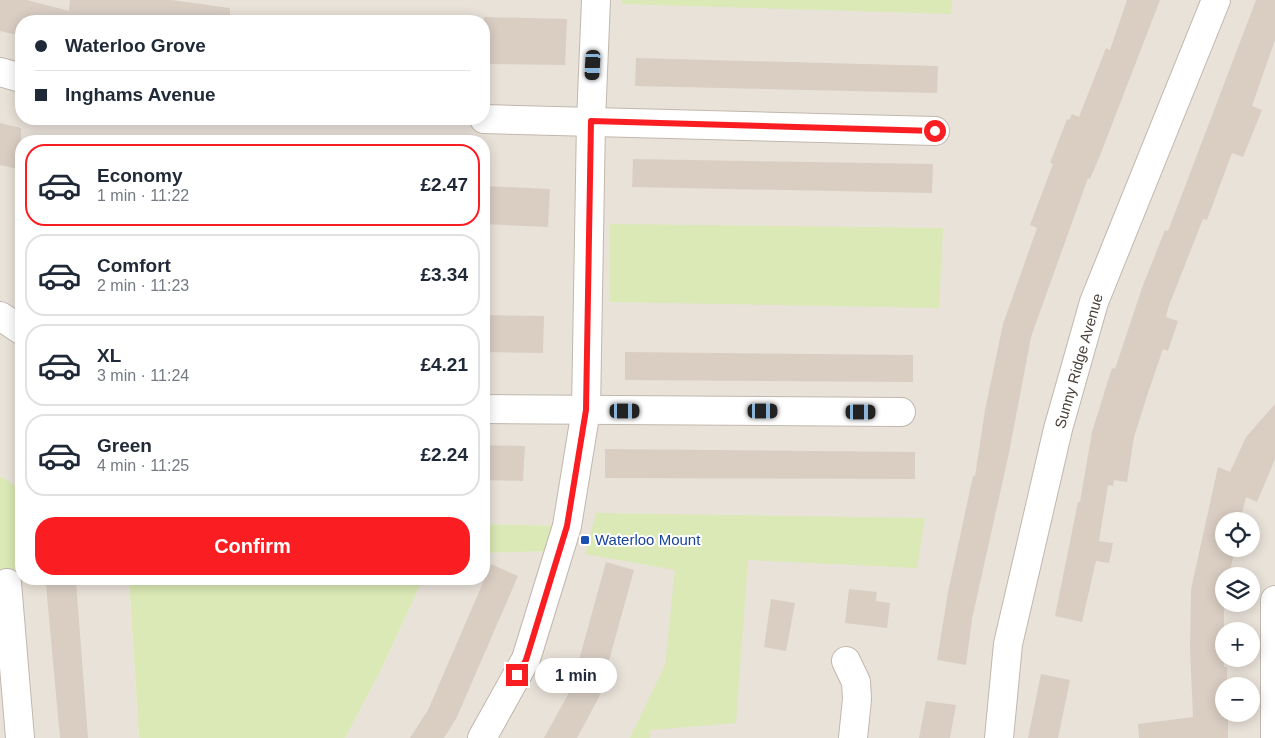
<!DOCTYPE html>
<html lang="en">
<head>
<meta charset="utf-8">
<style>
	:root { --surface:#fff; --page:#f2f2f3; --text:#1f2937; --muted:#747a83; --line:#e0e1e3; --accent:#fa1e22 }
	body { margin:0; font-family:Helvetica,sans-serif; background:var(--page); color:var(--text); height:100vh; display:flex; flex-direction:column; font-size:19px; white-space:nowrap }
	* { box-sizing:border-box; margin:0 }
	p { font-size:16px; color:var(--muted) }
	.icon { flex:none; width:28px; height:28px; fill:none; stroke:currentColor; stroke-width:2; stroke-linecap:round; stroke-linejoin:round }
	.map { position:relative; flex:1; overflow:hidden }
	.side { position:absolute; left:15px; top:135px; width:475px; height:450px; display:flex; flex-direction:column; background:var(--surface); border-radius:20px; box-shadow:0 2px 12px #0003 }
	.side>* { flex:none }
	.hud { position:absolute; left:15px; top:15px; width:475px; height:110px; border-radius:20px; box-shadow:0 2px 12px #0003; display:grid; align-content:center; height:110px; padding:0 20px; background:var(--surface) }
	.buttons { position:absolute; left:1215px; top:512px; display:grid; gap:10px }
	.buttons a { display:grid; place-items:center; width:45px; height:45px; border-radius:50%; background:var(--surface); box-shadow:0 2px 12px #0003; font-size:25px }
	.end { position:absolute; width:22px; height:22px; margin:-11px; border:6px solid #fa1e22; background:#fff; box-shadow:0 0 0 2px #fff }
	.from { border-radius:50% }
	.bubble { position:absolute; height:35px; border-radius:18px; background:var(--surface); box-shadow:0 2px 12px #0003; font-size:16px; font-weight:600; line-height:35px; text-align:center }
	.car { position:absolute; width:15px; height:30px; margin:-15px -8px; border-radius:6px; box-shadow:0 0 4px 1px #0007; background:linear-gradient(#222 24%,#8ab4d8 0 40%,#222 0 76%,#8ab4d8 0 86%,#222 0) }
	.hud b { display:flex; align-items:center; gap:18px; height:48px; font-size:19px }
	.hud b+b { border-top:1px solid var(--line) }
	.hud i { width:12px; height:12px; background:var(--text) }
	ul { padding:9px 0 0; list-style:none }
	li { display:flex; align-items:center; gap:15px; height:82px; margin:0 10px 8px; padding:0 10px; border:2px solid var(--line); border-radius:20px }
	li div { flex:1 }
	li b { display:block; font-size:19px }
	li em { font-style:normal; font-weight:600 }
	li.selected { border-color:var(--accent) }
	li>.icon { width:45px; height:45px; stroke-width:1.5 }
	.action { display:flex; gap:10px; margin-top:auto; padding:10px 20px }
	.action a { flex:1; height:58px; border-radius:20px; background:var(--accent); color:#fff; font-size:20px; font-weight:600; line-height:58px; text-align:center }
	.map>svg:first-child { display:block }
	.residential { fill:#e9e2d9; fill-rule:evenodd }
	.green { fill:#dae9b5 }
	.building { fill:#dacec3 }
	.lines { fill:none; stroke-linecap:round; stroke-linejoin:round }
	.minor-casing { stroke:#c1b7ad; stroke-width:30 }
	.minor { stroke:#fff; stroke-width:28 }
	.route { stroke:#fa1e22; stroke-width:6 }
	.transit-dot { fill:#1a4fb4; stroke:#fff; stroke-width:2 }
	.labels { text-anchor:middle; stroke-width:4; stroke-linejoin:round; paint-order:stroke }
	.street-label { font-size:15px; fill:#4a4039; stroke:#fff }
	.transit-label { font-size:15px; fill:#164399; stroke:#fff; text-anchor:start }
</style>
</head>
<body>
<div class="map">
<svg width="1275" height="738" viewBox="0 0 1275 738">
	<rect width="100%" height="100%" fill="#f6f1eb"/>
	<g class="residential">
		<path d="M0,0H1275V738H345L380,672L423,579H484V553L559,551L566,526L484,524V141H21V489L0,476ZM21,21H484V119H21ZM1224,521H1251V549H1224ZM1224,576H1251V604H1224ZM1224,631H1251V659H1224ZM1224,686H1251V714H1224Z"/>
		<polygon points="21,560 21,579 129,579 139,738 0,738 0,583 7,582"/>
	</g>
	<g class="green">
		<polygon points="622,0 952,0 951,14 622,4"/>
		<polygon points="610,224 943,228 939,308 610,302"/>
		<polygon points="0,476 21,489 21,560 7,583 0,583"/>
		<polygon points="596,513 925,518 917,568 748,560 736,723 650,730 650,738 630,738 665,665 675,570 585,554"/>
		<polygon points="484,524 567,526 559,551 484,553"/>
		<polygon points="129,579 423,579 380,672 345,738 139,738"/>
	</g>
	<g class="building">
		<polygon points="0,0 27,0 69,11 70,0 171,0 230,8 230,21 21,21 21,36 0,31"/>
		<polygon points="1127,0 1160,0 1101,153 1090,179 1088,178 1031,337 1009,453 972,619 966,665 937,660 948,592 973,476 975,476 985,410 1003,324 1037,228 1030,225 1053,164 1050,163 1067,119 1069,120 1072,114 1079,117 1106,48 1110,50"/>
		<polygon points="1256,0 1275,0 1275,40 1252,106 1262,110 1243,157 1232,153 1207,220 1203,219 1168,308 1166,317 1178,321 1168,351 1163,349 1146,399 1134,437 1127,482 1114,480 1113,486 1108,485 1099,541 1113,543 1109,563 1096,561 1082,622 1055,616 1078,502 1080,502 1092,432 1112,368 1115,369 1142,288 1165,230 1168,231"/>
		<polygon points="484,17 567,19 565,65 484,64"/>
		<polygon points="636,58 938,66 937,93 635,86"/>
		<polygon points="0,123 21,128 21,170 0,165"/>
		<polygon points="633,159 933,164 932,193 632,187"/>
		<polygon points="484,186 550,189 548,227 484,224"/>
		<polygon points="484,315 544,316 543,353 484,352"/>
		<polygon points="625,352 913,355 913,382 625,380"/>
		<polygon points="1275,404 1275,459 1257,502 1246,497 1240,521 1224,521 1224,549 1235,549 1229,576 1224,576 1224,667 1227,667 1227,686 1224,686 1224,714 1228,714 1228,738 1139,738 1138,724 1193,717 1190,649 1191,589 1218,467 1230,472 1246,437"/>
		<polygon points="484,445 525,446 523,481 484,480"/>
		<polygon points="605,449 915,452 915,479 605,478"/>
		<polygon points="606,562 634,570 599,697 577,738 544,738 571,689"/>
		<polygon points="491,564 518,576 456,719 444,738 410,738 428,710"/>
		<polygon points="76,582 88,738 60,738 46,585"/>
		<polygon points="849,589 877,592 876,601 890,603 887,628 845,623"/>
		<polygon points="771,599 795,603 786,651 764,647"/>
		<polygon points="1041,674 1070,680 1058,738 1028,738"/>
		<polygon points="926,701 956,705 950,738 919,738"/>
	</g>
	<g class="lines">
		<g class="minor-casing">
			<g id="minor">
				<polyline points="0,72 21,78"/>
				<polyline points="484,119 935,131"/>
				<polyline points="0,316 21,330"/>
				<polyline points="484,409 901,412"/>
				<polyline points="7,583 20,738"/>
				<polyline points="846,661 856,682 857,699 853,738"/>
				<polyline points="482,738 526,659 567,526 586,410 591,121 596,0"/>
				<polyline points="999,738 1008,644 1058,429 1094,302 1216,0"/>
				<polyline points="1275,738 1275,600"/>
			</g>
		</g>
		<use href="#minor" class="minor"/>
	</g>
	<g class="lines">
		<polyline class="route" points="517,675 526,660 567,526 586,410 591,121 935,131"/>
	</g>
	<rect class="transit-dot" x="580" y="535" width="10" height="10" rx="2.5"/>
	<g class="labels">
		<g class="street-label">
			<text transform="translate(1079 361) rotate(-74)" y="5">Sunny Ridge Avenue</text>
		</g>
		<g class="transit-label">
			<text x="595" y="545">Waterloo Mount</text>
		</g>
	</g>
</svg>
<div class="buttons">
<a><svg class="icon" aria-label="locate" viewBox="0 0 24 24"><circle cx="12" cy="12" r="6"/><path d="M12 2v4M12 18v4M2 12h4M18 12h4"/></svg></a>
<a><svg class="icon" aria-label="layers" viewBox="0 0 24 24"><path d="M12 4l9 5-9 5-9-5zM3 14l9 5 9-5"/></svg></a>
<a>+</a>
<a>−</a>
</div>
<i class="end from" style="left:935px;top:131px"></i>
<i class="end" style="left:517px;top:675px"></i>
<div class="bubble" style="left:535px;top:658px;width:82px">1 min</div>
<i class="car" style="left:593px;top:65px;rotate:183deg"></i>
<i class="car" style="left:625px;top:411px;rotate:90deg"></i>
<i class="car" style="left:763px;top:411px;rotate:90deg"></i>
<i class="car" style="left:861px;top:412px;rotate:90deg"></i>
<div class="hud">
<b><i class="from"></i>Waterloo Grove</b>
<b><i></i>Inghams Avenue</b>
</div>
<section class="side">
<ul>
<li class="selected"><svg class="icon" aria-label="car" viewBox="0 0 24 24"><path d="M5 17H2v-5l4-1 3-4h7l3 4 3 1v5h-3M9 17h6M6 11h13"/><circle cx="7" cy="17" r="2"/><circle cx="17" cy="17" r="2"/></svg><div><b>Economy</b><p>1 min · 11:22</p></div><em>£2.47</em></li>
<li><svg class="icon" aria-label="car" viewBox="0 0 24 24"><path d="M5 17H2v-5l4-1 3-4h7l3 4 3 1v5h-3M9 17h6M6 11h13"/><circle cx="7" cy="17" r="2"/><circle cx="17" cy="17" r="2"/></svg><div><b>Comfort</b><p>2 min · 11:23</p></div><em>£3.34</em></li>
<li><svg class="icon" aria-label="car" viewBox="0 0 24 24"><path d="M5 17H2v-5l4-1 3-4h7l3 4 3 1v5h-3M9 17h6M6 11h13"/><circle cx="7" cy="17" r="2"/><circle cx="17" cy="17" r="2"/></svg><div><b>XL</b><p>3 min · 11:24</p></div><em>£4.21</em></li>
<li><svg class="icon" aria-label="car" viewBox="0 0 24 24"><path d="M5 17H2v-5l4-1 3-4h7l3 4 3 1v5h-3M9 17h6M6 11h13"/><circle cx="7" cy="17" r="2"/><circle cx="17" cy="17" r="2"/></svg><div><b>Green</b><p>4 min · 11:25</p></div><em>£2.24</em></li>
</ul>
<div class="action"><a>Confirm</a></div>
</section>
</div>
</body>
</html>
